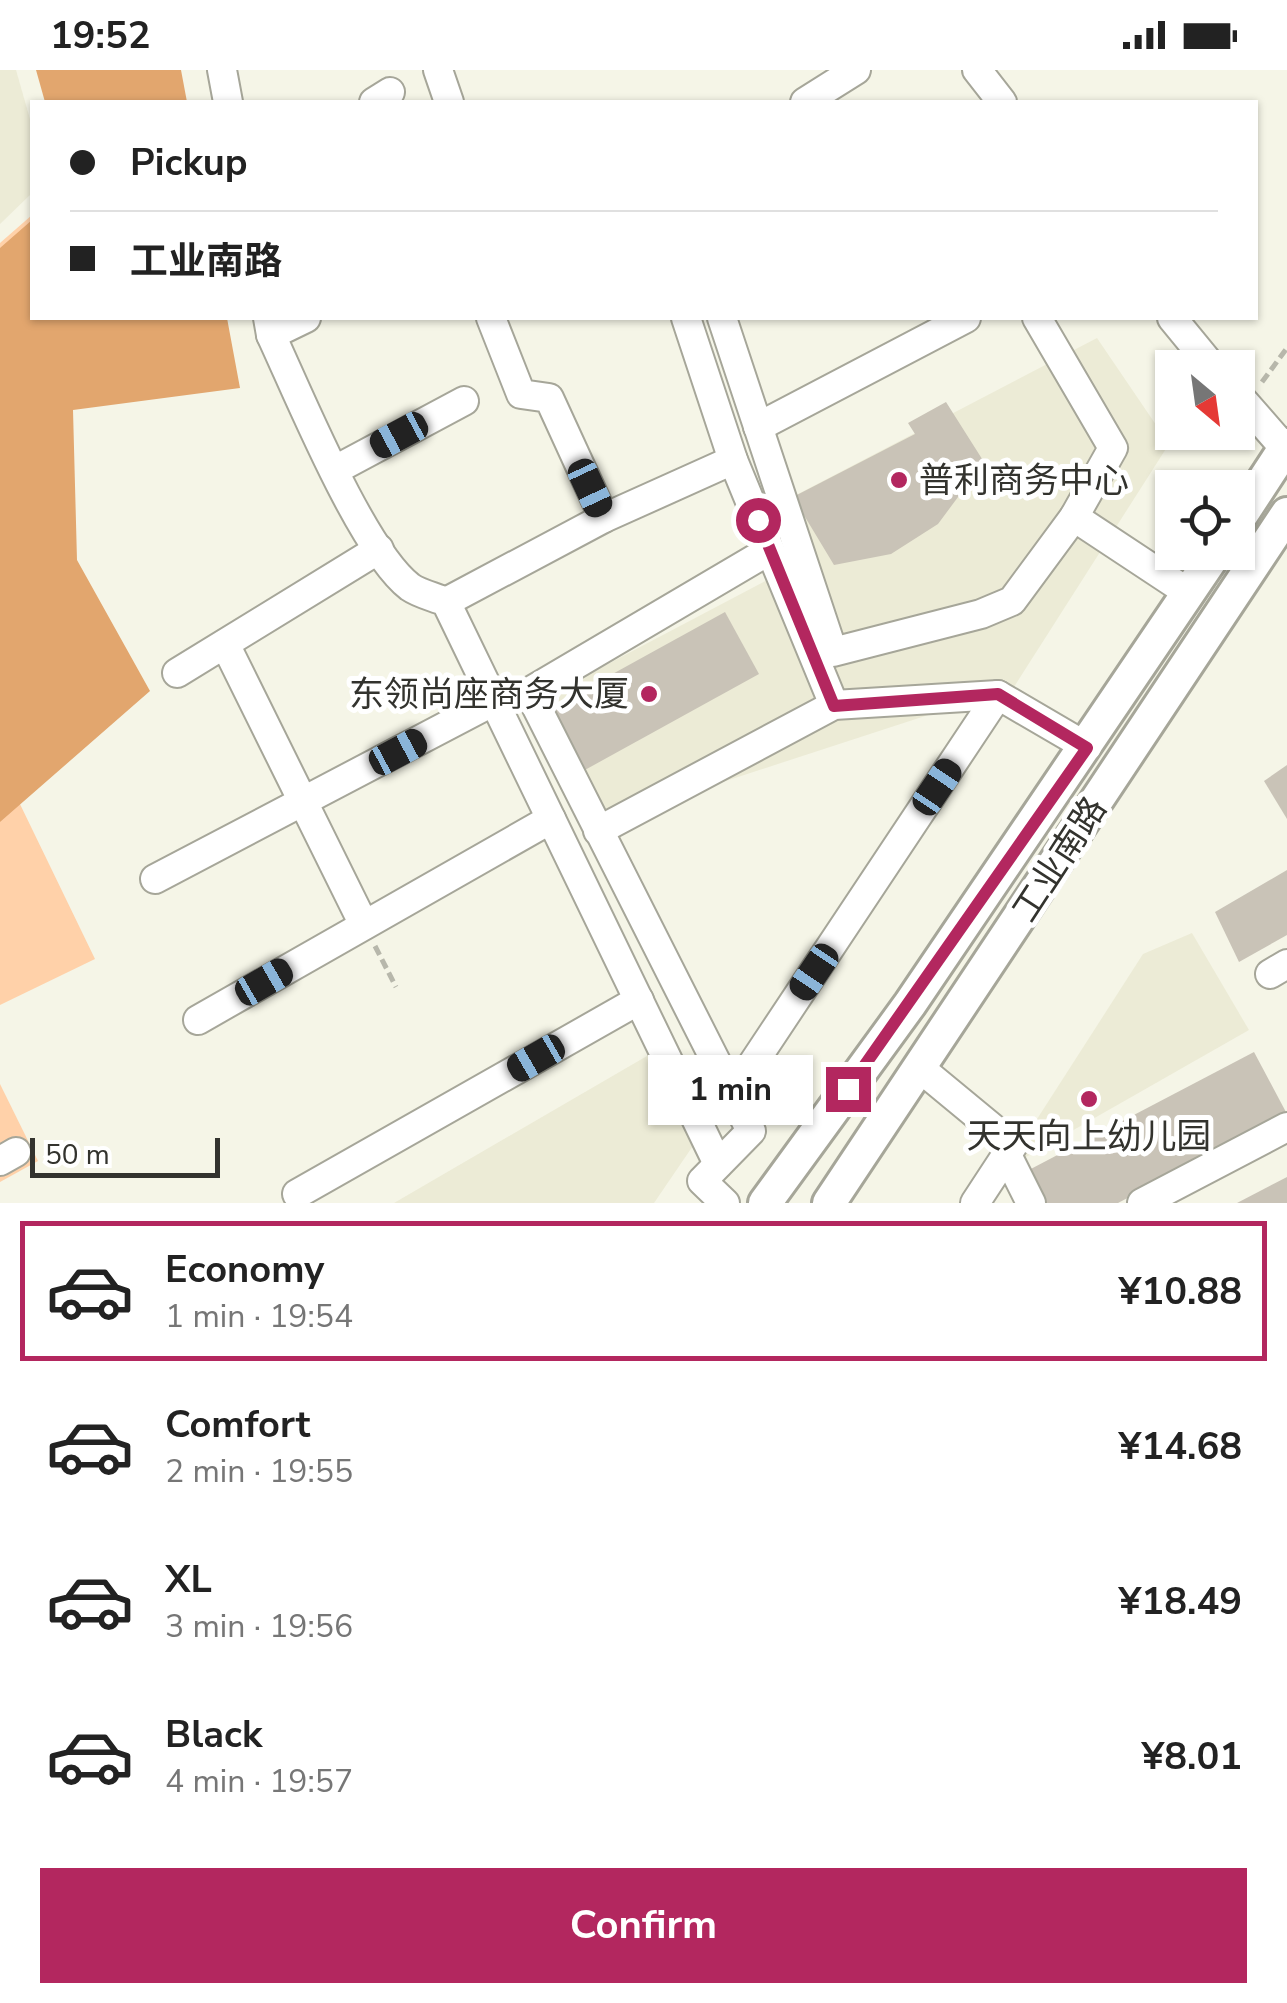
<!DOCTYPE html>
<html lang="en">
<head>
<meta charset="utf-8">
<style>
	:root { --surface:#fff; --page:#f6f6f6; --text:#222; --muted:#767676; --line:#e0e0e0; --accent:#b3275f }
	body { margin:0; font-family:"Nunito Sans","Noto Sans SC",sans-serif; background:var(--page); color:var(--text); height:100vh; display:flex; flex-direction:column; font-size:38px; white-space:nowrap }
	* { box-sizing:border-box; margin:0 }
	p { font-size:32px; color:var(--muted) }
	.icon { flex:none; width:55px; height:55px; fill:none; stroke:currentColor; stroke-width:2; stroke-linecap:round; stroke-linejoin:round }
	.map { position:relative; height:1133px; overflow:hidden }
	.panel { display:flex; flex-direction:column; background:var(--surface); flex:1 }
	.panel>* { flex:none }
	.hud { position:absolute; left:30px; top:30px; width:1228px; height:220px; border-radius:0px; box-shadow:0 2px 8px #0004; display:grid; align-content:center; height:220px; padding:0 40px; background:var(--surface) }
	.needle { width:65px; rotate:151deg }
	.buttons { position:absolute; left:1155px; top:280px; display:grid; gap:20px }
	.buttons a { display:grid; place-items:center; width:100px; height:100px; border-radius:0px; background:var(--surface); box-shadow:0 2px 8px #0004; font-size:50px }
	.scale { position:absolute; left:30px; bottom:25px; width:190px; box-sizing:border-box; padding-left:10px; border:5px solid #33332e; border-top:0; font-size:28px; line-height:35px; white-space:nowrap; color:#33332e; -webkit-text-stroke:8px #fff; paint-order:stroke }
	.end { position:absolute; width:45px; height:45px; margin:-22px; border:12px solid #b3275f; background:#fff; box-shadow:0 0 0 5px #fff }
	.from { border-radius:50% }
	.bubble { position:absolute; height:70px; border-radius:0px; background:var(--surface); box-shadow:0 2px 8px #0004; font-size:32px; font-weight:700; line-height:70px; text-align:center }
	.car { position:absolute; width:30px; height:60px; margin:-30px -15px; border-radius:12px; box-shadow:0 0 8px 2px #0007; background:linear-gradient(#222 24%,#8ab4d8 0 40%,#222 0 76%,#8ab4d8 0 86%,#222 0) }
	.hud b { display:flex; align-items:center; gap:35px; height:95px; font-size:38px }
	.hud b+b { border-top:2px solid var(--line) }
	.hud i { width:25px; height:25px; background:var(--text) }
	ul { padding:18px 0 0; list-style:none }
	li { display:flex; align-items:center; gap:30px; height:140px; margin:0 20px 15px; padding:0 20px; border:5px solid transparent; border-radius:0px }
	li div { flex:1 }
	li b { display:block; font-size:38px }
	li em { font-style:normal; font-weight:700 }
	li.selected { border-color:var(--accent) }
	li>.icon { width:90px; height:90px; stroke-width:1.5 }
	.cta { display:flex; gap:20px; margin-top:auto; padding:20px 40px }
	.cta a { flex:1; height:115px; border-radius:0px; background:var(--accent); color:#fff; font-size:40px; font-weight:700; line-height:115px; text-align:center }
	.status { display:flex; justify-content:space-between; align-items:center; height:70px; padding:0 50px; background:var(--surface); direction:ltr }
	.status svg { height:28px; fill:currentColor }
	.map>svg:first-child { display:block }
	.built { fill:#ecebd6 }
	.green { fill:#ffd1a9 }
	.forest { fill:#e2a66e }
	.building { fill:#c9c3b7 }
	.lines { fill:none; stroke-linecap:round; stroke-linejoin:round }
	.minor-casing { stroke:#a6a699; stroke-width:32 }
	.major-casing { stroke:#a6a699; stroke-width:38 }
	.path { stroke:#b7b7ab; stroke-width:5; stroke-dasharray:10 5; stroke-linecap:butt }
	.minor { stroke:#fff; stroke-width:28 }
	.major { stroke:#fff; stroke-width:32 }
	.route { stroke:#b3275f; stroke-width:12 }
	.poi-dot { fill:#b3275f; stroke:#fff; stroke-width:4 }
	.labels { text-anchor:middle; stroke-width:10; stroke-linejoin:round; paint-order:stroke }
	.poi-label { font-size:35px; fill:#33332e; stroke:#fff; text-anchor:start }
	.street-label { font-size:35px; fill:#33332e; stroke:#fff }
</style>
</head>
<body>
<div class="status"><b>19:52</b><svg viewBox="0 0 49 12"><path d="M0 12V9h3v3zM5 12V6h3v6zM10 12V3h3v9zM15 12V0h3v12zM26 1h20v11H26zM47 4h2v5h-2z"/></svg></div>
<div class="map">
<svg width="1287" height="1133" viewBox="0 0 1287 1133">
	<rect width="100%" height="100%" fill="#f5f5e7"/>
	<g class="built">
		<polygon points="0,0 16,0 32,56 32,123 0,154"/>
		<polygon points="1097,268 1169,374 1014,617 597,753 530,635 773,507 752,448"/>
		<polygon points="1192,863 1249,960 1005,1099 1143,884"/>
		<polygon points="659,979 699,1067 654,1133 394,1133"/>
	</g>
	<g class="green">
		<polygon points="32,145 32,248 69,338 18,730 95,889 0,935 0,173"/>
		<polygon points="0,1014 38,1091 0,1112"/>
	</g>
	<g class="forest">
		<polygon points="36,0 181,0 187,32 45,32"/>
		<polygon points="32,150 32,248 227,248 240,318 73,340 77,490 150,621 0,752 0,178"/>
	</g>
	<g class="building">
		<polygon points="946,332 984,392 938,454 891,484 834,495 793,427 915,364 908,353"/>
		<polygon points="725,542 759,604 574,706 540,644"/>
		<polygon points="1287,695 1287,749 1264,711"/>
		<polygon points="1287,800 1287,865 1239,892 1215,842"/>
		<polygon points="1254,982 1287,1044 1118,1133 1022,1133 1010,1110"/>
		<polygon points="1287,1107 1287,1133 1237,1133"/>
	</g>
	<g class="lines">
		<g class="minor-casing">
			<g id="minor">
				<polyline points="222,0 228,32"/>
				<polyline points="438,0 449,32"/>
				<polyline points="977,0 1002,32"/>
				<polyline points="374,32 390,22"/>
				<polyline points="805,32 856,0"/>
				<path d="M268,248L271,265C299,325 362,480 410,517C420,524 435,527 446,532L718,1094"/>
				<polyline points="491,248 521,324 549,328 604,448 733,390"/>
				<polyline points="686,248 733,390 834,635"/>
				<polyline points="722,248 833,582 981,544 1012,531 1074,447 1113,378 1037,248"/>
				<polyline points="1172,248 1213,298"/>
				<polyline points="271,265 306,248"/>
				<polyline points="1238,325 1287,381"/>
				<polyline points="758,357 966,248"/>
				<polyline points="335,400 464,331"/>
				<polyline points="1074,447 1189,523"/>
				<polyline points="446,532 604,448"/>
				<polyline points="225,574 364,855"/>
				<polyline points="177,603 379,479"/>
				<polyline points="598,761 834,635 998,625 1087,677"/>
				<polyline points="155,809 494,631"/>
				<polyline points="1270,904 1287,894"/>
				<polyline points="198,950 551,749"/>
				<polyline points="921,999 1013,1075 975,1133"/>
				<polyline points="732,1025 998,625"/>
				<polyline points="1007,1085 1031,1133"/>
				<polyline points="0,1091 16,1082"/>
				<polyline points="297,1124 639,930"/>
				<polyline points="725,1133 702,1111 751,1061 529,622 770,480"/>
				<polyline points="1142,1133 1287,1057"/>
			</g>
		</g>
		<g class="major-casing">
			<g id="major">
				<polyline points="1238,450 1287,375"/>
				<polyline points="765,1133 910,934 1216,482"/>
				<polyline points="829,1133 1287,444"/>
			</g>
		</g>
		<g class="path">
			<polyline points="1262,312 1287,278"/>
			<polyline points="375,876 396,917"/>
		</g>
		<use href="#minor" class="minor"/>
		<use href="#major" class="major"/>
	</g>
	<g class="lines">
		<polyline class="route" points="758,450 834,636 998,624 1087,678 848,1019"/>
	</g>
	<g class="poi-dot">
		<circle cx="899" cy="410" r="10"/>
		<circle cx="649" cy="624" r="10"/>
		<circle cx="1089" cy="1029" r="10"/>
	</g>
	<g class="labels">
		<g class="poi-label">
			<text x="919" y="422">普利商务中心</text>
			<text x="629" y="636" text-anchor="end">东领尚座商务大厦</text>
			<text x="1089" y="1078" text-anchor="middle">天天向上幼儿园</text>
		</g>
		<g class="street-label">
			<text transform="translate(1059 789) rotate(-57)" y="12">工业南路</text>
		</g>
	</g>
</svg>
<div class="buttons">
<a><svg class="needle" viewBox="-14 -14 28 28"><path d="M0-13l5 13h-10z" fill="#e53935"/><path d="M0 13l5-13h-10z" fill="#767676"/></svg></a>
<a><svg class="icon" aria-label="locate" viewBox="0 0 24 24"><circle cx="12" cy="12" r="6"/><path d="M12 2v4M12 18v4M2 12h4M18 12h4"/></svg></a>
</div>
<div class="scale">50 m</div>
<i class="end from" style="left:758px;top:450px"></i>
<i class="end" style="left:848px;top:1019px"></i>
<div class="bubble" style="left:648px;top:985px;width:165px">1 min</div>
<i class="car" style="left:399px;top:365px;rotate:242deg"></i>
<i class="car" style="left:590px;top:418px;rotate:155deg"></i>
<i class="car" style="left:398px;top:682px;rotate:62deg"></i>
<i class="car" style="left:937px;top:717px;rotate:34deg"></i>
<i class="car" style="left:814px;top:902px;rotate:214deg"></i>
<i class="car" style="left:264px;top:912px;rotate:60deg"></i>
<i class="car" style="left:536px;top:988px;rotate:240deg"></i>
<div class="hud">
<b><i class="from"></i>Pickup</b>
<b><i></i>工业南路</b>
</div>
</div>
<section class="panel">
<ul>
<li class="selected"><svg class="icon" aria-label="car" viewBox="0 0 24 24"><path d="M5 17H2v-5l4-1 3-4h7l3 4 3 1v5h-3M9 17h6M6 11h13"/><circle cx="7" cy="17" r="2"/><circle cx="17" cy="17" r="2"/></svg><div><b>Economy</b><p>1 min · 19:54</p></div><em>¥10.88</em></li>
<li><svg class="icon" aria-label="car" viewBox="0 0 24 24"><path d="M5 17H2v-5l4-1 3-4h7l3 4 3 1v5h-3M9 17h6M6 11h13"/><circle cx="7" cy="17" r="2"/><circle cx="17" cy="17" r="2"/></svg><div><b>Comfort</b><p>2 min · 19:55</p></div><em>¥14.68</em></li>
<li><svg class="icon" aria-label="car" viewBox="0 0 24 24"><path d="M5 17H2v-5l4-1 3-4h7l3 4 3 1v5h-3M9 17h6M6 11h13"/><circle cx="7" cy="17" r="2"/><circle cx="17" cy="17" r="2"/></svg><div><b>XL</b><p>3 min · 19:56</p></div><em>¥18.49</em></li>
<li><svg class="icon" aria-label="car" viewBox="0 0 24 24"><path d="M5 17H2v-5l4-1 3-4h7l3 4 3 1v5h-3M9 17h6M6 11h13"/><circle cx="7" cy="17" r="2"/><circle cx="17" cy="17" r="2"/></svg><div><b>Black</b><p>4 min · 19:57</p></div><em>¥8.01</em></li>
</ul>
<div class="cta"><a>Confirm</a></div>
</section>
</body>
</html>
